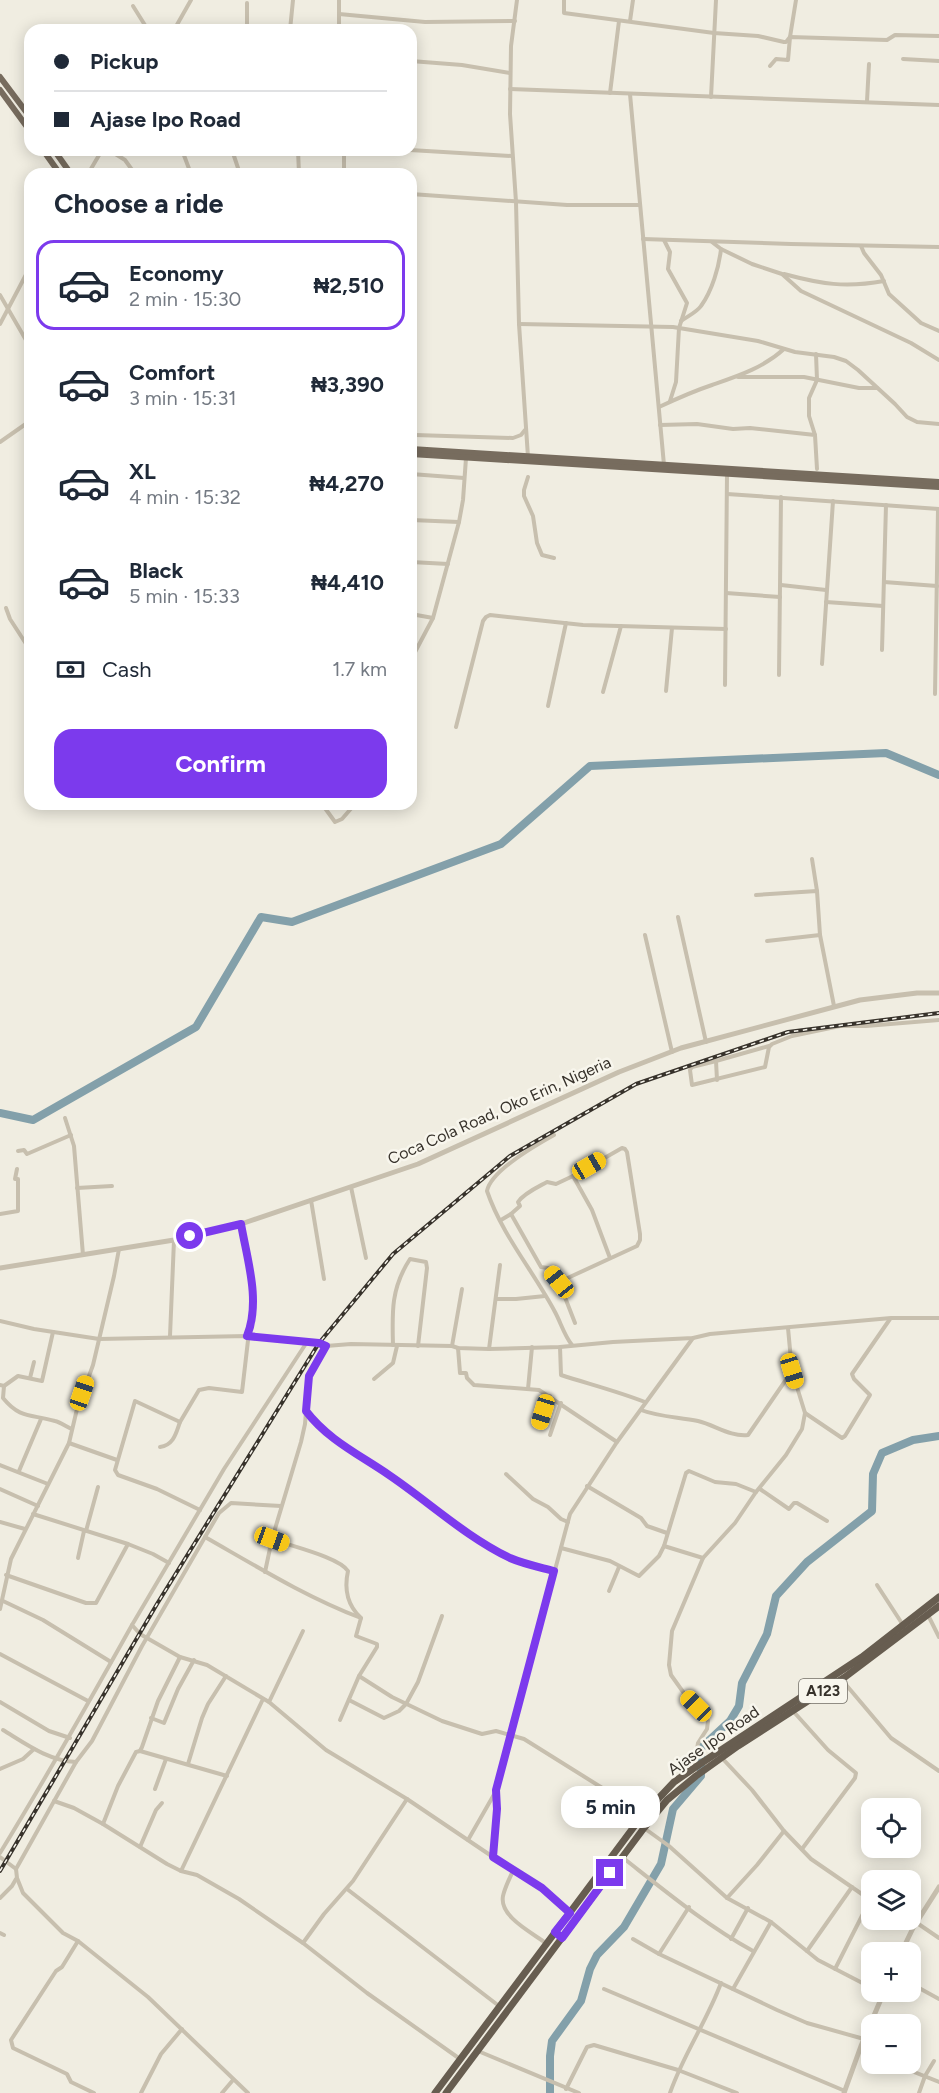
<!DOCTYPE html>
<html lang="en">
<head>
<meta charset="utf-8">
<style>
	:root { --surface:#fff; --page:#f2f2f3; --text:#1f2937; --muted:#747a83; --line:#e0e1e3; --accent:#7c3aed }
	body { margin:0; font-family:Figtree,sans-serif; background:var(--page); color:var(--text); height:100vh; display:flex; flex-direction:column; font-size:22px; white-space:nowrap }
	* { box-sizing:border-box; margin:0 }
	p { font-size:20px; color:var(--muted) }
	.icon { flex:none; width:33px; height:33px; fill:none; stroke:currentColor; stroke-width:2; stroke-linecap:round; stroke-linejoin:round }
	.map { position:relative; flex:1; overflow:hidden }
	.drawer { position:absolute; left:24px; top:168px; width:393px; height:642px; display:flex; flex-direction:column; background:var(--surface); border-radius:18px; box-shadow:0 3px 15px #0003 }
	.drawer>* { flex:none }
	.hud { position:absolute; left:24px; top:24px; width:393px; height:132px; border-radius:18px; box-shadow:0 3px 15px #0003; display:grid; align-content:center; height:132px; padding:0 30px; background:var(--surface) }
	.controls { position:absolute; left:861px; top:1798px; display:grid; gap:12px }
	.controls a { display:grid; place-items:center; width:60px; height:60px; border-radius:12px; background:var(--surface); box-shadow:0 3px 15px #0003; font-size:30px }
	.end { position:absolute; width:27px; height:27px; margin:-14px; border:8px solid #7c3aed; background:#fff; box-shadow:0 0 0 3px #fff }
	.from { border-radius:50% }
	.bubble { position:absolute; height:42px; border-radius:18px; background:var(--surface); box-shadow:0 3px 15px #0003; font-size:20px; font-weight:700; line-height:42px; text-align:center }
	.car { position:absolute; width:18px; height:36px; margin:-18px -9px; border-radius:8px; box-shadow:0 0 4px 2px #0007; background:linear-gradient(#f5c518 24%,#345 0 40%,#f5c518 0 76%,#345 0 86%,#f5c518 0) }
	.hud b { display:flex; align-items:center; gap:21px; height:57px; font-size:22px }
	.hud b+b { border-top:2px solid var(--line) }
	.hud i { width:15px; height:15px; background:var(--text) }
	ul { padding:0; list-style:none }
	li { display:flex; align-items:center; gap:18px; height:90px; margin:0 12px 9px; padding:0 18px; border:3px solid transparent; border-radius:18px }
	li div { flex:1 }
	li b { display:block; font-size:22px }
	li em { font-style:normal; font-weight:700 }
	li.on { border-color:var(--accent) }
	li>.icon { width:54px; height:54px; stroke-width:1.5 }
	h2 { padding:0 30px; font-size:27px; line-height:72px }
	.pay { display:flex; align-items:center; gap:15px; height:66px; padding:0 30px; font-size:22px }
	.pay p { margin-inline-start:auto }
	.button { display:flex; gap:12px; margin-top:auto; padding:12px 30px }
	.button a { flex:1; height:69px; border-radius:18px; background:var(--accent); color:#fff; font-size:24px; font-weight:700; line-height:69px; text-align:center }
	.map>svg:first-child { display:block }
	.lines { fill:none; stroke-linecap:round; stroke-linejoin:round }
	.river { stroke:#83a0aa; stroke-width:8 }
	.minor { stroke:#c7bfae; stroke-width:4 }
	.tertiary { stroke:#c7bfae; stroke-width:5 }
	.primary { stroke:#776c5e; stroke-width:6 }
	.trunk { stroke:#675d50; stroke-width:7 }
	.rail-casing { stroke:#37322b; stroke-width:4 }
	.rail { stroke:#f8f6ed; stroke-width:1.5; stroke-dasharray:4.5; stroke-linecap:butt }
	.route { stroke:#7c3aed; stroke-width:8 }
	.labels { text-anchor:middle; stroke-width:5; stroke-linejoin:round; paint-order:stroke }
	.shield { fill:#f8f6ed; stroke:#716d65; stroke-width:1.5 }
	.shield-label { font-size:15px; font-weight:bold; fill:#37322b }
	.street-label { font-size:16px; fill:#37322b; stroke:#f8f6ed }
</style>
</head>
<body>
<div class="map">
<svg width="939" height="2093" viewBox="0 0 939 2093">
	<rect width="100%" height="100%" fill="#f0ede1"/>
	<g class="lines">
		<g class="river">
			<polyline points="0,1113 33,1120 196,1027 261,917 292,922 501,844 590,766 886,753 939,775"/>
			<polyline points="550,2093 550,2056 552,2041 581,2001 590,1969 597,1955 624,1927 661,1864 673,1809 701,1776 701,1748 730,1721 739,1706 742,1683 767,1634 776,1596 807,1562 872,1511 873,1474 882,1453 913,1440 939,1436"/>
		</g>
		<g class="minor">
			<polyline points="339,0 339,30"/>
			<polyline points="517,0 511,46 510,114 516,202 519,324 528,457"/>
			<polyline points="564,0 564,13 714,33 758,36 784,42 786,42 790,37 887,40 895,35 939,36"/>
			<polyline points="247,3 247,30"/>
			<polyline points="133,6 148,30"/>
			<polyline points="339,14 425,22 515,21"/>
			<polyline points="630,21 633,0"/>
			<polyline points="174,30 191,0"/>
			<polyline points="290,30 293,0"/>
			<polyline points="903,59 939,61"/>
			<polyline points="411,61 462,65 510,73"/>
			<polyline points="770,66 776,59 788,60 790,37 796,0"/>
			<polyline points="510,89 939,105"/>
			<polyline points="610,93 619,21"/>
			<polyline points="630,94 664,465"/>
			<polyline points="711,97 716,0"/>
			<polyline points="867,101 869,64"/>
			<polyline points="109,150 125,160 135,174"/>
			<polyline points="182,150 191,174"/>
			<polyline points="232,150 240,174"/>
			<polyline points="298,150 299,174"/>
			<polyline points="344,150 344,174"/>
			<polyline points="410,150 512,156"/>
			<polyline points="88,174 102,150"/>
			<polyline points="411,194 567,205 640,205"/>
			<polyline points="643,239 791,244 939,247"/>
			<polyline points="664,240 670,252 668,269 687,303 679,328 676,382 670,401"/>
			<polyline points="861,246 864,253 881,275 889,294 921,323 939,331"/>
			<polyline points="721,249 752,264 782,274 801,291 911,343 939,360"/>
			<path d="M784,274C821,284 845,288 884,281"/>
			<polyline points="0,295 30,347"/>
			<path d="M681,321C688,316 697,312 701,306C712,291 719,267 721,249L712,242"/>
			<polyline points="0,324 30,267"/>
			<polyline points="519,324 673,327 758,341 795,352 834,357 846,361 858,370 895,404 907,417 917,422 939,424"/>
			<polyline points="738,377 804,377 859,388 877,388"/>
			<path d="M659,407C676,399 694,391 712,385C738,376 763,368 784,349"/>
			<polyline points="660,425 697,424 733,429 750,428 815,435 817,469"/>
			<polyline points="415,435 513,438 521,435 525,430"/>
			<polyline points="815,435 809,416 809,398 817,380 816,354"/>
			<polyline points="0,442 30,421"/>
			<polyline points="411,474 464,478"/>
			<polyline points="528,477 524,490 524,496 533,516 537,543 542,555 554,558"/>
			<polyline points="727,494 939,509"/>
			<polyline points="411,520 459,522"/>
			<polyline points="411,562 448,564"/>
			<polyline points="884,582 937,586"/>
			<polyline points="781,585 826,590"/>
			<polyline points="726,593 780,597"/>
			<polyline points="826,602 883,606"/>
			<polyline points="6,608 10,619 30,650"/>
			<polyline points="411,614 433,618"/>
			<polyline points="882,650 886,505"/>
			<polyline points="822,664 833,501"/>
			<polyline points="779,675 781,497"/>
			<polyline points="725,685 727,475"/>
			<polyline points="666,691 672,628"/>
			<polyline points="603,692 621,626"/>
			<polyline points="935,694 938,509"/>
			<polyline points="411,700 415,686 414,654 433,618 459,522 463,500 466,458"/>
			<polyline points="548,706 566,623"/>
			<polyline points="456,727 483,621 486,617 490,615 583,625 726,629"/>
			<polyline points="322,804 335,822 342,819 355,804"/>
			<polyline points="812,859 817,891"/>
			<polyline points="756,895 817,891 820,935 834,1006"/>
			<polyline points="678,917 706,1042"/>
			<polyline points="645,935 672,1052"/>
			<polyline points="767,941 820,935"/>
			<polyline points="716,1061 692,1067 690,1070 692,1085 765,1067 769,1047 772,1044 792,1036 840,1026 866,1026 939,1020"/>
			<polyline points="717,1080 716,1061 769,1046"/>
			<polyline points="65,1118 74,1146 83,1255"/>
			<path d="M554,1135C536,1145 491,1171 487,1191C502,1235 534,1272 555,1312C561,1323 564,1335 572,1345"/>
			<polyline points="18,1151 24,1150 27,1154 71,1135"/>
			<polyline points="351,1187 366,1258"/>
			<polyline points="77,1188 112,1186"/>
			<polyline points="311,1200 324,1279"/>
			<polyline points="0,1214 18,1211 18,1179 15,1179 17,1169"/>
			<path d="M511,1214L520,1206L518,1202C524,1193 538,1187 547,1182L556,1184L573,1176"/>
			<polyline points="501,1220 511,1214 541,1267 548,1268 559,1282 575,1323"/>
			<polyline points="559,1282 637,1246 640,1240 640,1234 627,1152 625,1149 622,1148 573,1176 592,1210 610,1258"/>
			<polyline points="496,1299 516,1299 545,1296"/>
			<polyline points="0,1321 34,1329 99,1339 247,1336 319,1343 326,1346 351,1344 452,1346 458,1348 489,1349 560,1347 613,1342 693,1338 710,1334 891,1318 939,1318"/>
			<polyline points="170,1336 174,1240"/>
			<polyline points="307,1342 224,1469 132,1625 140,1634 180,1657 207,1665 269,1702 326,1750 407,1799 493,1857 514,1869 542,1888 570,1912"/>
			<path d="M393,1345C392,1312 391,1288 410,1259L426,1262L427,1268L418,1346"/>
			<polyline points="452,1346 462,1289"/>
			<path d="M560,1347L561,1375C589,1384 617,1391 645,1402"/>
			<polyline points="458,1348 460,1373 466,1373 467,1378 474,1385 539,1390 617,1442"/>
			<polyline points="489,1349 500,1265"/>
			<polyline points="30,1378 34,1362"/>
			<polyline points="374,1379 393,1363 397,1346"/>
			<path d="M0,1385L4,1386L3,1398C20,1419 31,1414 55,1421C60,1422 67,1427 72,1429"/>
			<polyline points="4,1386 18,1376 42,1381 53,1332"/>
			<polyline points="528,1389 532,1347"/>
			<path d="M641,1410C659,1417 679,1417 698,1421C715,1425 730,1437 748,1435L792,1371"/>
			<path d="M306,1411C328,1440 360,1455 389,1475C428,1502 466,1537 510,1558C524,1564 539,1567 554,1571"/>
			<polyline points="805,1413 842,1438 845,1436 870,1395 854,1379 852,1374 890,1319"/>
			<polyline points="538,1427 546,1403 550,1396"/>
			<polyline points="550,1435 561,1403"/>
			<polyline points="69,1443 117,1460"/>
			<path d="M160,1447C174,1445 176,1433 180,1422"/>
			<polyline points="0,1465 48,1484"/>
			<polyline points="19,1471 41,1419"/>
			<polyline points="506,1474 533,1499 548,1507 561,1519 568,1522"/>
			<polyline points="587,1486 641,1518 647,1526 667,1533"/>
			<polyline points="0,1489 38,1506"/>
			<polyline points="760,1489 789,1509 794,1503 797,1503 827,1521"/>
			<polyline points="200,1510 157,1489 118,1475 115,1470 135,1401 180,1422 199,1390 209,1388 242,1392 252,1306 250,1263 241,1224"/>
			<polyline points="33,1514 128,1544 153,1554 169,1563"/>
			<polyline points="0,1522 25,1529"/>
			<polyline points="86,1531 98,1487"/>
			<polyline points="205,1537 219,1513 231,1503 281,1506"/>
			<path d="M272,1539C290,1546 339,1557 348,1571C344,1589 347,1605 361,1618L356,1636L377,1644V1647L359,1676L340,1720"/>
			<polyline points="664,1546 703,1558"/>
			<polyline points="561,1548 610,1561 639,1576 659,1556 664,1546 686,1473 689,1471 715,1482 736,1484 756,1492"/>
			<polyline points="78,1558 84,1531"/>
			<polyline points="265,1572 272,1539 301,1442 305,1424 309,1376 326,1346"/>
			<polyline points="6,1575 86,1603 96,1603 128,1544"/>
			<polyline points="877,1585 903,1625"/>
			<polyline points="609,1591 619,1567"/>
			<polyline points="3,1601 43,1620 111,1662"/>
			<polyline points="0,1609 11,1559 69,1443 77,1409 93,1365 114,1276 119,1249"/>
			<polyline points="928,1615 939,1637"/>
			<polyline points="0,1654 88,1701"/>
			<polyline points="359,1676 392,1697 442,1721 482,1734 496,1731 524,1739 644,1814"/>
			<polyline points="842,1680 891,1738 939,1771"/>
			<polyline points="349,1700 384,1718 399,1711 406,1704 418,1682 442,1616"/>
			<polyline points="0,1702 49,1731 70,1738"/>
			<polyline points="269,1702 303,1631"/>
			<polyline points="793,1711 828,1750 856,1773 855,1778 802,1849"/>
			<polyline points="151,1718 164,1723 178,1689 194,1660"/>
			<path d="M3,1730C26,1744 49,1761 76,1762"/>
			<polyline points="140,1751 227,1776"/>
			<polyline points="721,1757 752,1790 784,1831 811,1859 872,1901"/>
			<polyline points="188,1764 202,1718 208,1704 226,1676"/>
			<polyline points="694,1767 698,1743 707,1729 708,1721 706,1716 686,1696 671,1675 669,1665 672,1631 703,1558 735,1523 756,1492 786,1455 802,1429 805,1413 792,1371 788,1328"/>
			<polyline points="0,1769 23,1759 34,1749"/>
			<polyline points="155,1789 166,1759"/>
			<polyline points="54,1801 74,1808 103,1824 167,1864 181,1871 197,1875 239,1899 303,1943 367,1993 460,2059"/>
			<polyline points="103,1824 118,1786 136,1752 140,1751 142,1747 158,1701 180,1657"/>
			<polyline points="644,1828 669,1846 727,1898 771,1922 818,1960 872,1988"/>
			<polyline points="468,1840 496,1791"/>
			<polyline points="140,1847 156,1810 162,1803"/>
			<path d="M0,1853C46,1778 89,1702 132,1625"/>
			<polyline points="0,1857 16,1869 17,1878 23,1893 63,1933 78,1941 148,1997 248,2093"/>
			<polyline points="493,1857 497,1809 496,1790 570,1514 617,1442 693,1338"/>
			<path d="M622,1857C664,1890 706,1925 753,1951"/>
			<path d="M16,1869L76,1762L92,1741L142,1646L205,1537C256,1566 306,1597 361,1618"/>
			<path d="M514,1869C510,1877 505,1887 503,1896C499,1917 533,1933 547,1944"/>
			<polyline points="181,1871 263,1699"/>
			<polyline points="347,1889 499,2006"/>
			<polyline points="0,1898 12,1886 16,1879"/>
			<polyline points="727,1898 757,1865 784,1831"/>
			<polyline points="901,1920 913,1928"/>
			<polyline points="917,1923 939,1938"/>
			<polyline points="0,1933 4,1935"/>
			<polyline points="633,1939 659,1954 777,2010 807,2023 864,2039"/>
			<polyline points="731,1939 748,1908"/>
			<polyline points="78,1941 62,1967 56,1971 11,2040 13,2048 67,2074 71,2082 94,2093"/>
			<polyline points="303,1943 324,1914 353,1881 407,1799"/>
			<polyline points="807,1951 852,1887"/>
			<polyline points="659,1954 689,1907"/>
			<polyline points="835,1969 870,1900"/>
			<polyline points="910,1983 939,1999"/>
			<polyline points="604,1989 845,2091"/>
			<polyline points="733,1989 771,1922"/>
			<polyline points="861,2046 872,2052"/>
			<polyline points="478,2051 579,2093"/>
			<polyline points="894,2064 939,2082"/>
			<polyline points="566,2089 587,2047 594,2045 678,2070 737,2093"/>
			<polyline points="141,2093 161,2054 182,2029"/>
			<polyline points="222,2093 233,2080"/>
			<path d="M670,2093C683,2055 707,2021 721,1983"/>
			<polyline points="919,2093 925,2076 934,2061"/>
		</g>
		<g class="tertiary">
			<polyline points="0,1268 174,1240 241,1224 418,1164 619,1072 681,1048 860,1000 917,993 939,993"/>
			<polyline points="901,1953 913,1928 939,1887"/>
			<polyline points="844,2093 861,2046 884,1992"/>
		</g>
		<g class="primary">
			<polyline points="0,77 30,117"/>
			<polyline points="0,90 30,131"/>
			<polyline points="43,150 60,174"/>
			<polyline points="54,150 71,174"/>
			<polyline points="411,449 939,482"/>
			<polyline points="411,454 939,487"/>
		</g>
		<g class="trunk">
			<polyline points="435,2093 642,1816 674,1782 700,1764 862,1657 939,1597"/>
			<polyline points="446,2093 644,1828 667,1800 696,1776 738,1746 845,1677 939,1606"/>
		</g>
		<g class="rail-casing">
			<polyline id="rail" points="0,1871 157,1604 319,1343 393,1254 510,1156 636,1084 788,1032 939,1013"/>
		</g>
		<use href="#rail" class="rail"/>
	</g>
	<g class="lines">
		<path class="route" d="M190,1236L241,1224C247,1259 261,1301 247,1336L319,1343L326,1346L309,1376L306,1411C328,1440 360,1455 389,1475C429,1502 466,1537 510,1558C524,1564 539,1567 554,1571L496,1790L497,1809L493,1857L542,1888L570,1913L555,1932L562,1938L610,1873"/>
	</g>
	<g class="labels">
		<rect class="shield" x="799" y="1679" width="48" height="24" rx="4.5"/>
		<g class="shield-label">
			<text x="823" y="1696">A123</text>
		</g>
		<g class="street-label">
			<text transform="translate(499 1110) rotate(-24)" y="6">Coca Cola Road, Oko Erin, Nigeria</text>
			<text transform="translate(713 1740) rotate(-35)" y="6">Ajase Ipo Road</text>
		</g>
	</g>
</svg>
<div class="controls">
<a><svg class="icon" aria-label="locate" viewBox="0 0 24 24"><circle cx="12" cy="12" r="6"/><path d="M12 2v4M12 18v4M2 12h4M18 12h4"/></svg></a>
<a><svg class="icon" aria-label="layers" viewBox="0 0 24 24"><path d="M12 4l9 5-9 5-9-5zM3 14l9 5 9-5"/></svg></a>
<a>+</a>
<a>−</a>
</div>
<i class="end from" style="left:190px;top:1236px"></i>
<i class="end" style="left:610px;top:1873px"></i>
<div class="bubble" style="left:561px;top:1786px;width:99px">5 min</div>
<i class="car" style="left:589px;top:1166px;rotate:60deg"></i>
<i class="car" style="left:559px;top:1282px;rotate:321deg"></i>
<i class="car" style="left:792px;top:1371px;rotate:163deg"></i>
<i class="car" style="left:82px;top:1393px;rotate:19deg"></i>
<i class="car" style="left:543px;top:1412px;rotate:197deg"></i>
<i class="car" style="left:272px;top:1539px;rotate:110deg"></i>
<i class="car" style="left:696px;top:1706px;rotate:315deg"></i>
<div class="hud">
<b><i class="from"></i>Pickup</b>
<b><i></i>Ajase Ipo Road</b>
</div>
<section class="drawer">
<h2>Choose a ride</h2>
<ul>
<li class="on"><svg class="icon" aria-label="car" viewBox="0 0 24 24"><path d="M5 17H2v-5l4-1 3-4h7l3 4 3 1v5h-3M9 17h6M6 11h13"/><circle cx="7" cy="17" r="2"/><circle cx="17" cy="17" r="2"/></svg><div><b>Economy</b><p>2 min · 15:30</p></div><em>₦2,510</em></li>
<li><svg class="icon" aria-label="car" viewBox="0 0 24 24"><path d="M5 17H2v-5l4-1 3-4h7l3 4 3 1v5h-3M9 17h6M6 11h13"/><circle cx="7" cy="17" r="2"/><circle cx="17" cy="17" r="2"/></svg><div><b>Comfort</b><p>3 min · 15:31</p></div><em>₦3,390</em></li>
<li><svg class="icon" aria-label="car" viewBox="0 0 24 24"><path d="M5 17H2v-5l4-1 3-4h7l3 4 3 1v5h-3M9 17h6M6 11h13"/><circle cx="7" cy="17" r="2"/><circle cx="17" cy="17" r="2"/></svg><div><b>XL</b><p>4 min · 15:32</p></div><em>₦4,270</em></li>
<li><svg class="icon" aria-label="car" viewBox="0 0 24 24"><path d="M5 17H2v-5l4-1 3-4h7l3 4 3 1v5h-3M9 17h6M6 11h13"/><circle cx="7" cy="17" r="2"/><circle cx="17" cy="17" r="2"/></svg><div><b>Black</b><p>5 min · 15:33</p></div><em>₦4,410</em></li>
</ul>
<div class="pay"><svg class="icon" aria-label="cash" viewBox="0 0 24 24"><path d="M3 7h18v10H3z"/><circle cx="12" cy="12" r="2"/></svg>Cash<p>1.7 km</p></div>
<div class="button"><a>Confirm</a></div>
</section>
</div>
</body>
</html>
